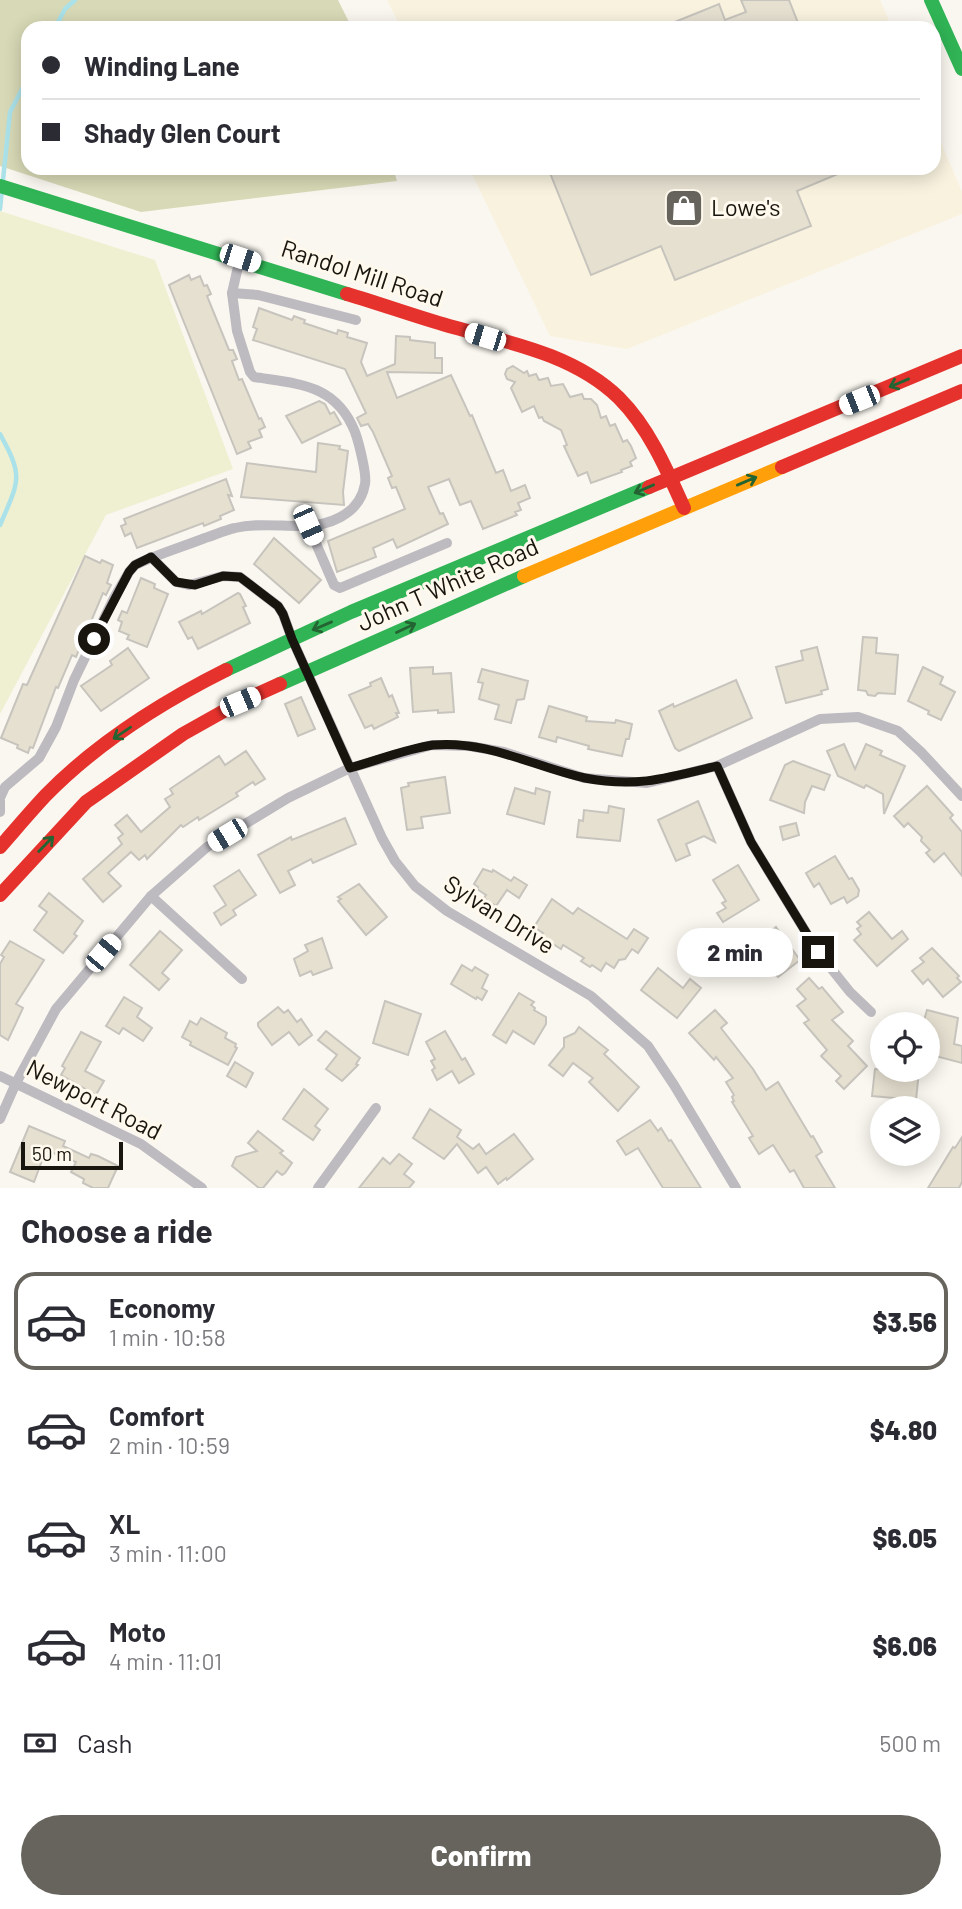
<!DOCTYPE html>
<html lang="en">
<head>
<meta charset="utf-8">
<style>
	:root { --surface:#fff; --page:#f2f2f3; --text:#2b2b33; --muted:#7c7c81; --line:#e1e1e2; --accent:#67645d }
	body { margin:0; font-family:Barlow,sans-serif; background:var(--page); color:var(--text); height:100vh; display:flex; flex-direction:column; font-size:26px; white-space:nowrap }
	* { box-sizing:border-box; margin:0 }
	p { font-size:23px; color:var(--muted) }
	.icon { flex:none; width:38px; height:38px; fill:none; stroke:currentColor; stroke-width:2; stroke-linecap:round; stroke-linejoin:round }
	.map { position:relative; height:1188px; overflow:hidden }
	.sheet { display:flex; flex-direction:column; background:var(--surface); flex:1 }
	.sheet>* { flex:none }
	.hud { position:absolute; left:21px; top:21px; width:920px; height:154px; border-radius:21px; box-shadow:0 4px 18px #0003; display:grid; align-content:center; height:154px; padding:0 21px; background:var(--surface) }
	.tools { position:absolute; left:870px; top:1012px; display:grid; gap:14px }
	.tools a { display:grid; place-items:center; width:70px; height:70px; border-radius:50%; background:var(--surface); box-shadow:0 4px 18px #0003; font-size:35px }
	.scale { position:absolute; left:21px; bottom:18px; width:102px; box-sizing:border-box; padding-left:7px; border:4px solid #18150e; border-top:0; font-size:19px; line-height:24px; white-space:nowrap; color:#18150e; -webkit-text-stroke:5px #fef9ec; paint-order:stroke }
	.end { position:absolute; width:32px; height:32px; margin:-16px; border:9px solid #18150e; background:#fff; box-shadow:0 0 0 4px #fff }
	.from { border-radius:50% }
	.bubble { position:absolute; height:49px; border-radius:24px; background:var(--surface); box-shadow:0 4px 18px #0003; font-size:23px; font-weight:800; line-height:49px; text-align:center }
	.car { position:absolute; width:21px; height:42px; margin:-21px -10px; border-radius:9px; box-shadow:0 0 5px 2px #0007; background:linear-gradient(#fff 24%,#345 0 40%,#fff 0 76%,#345 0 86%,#fff 0) }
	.hud b { display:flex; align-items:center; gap:24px; height:66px; font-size:26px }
	.hud b+b { border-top:2px solid var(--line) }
	.hud i { width:18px; height:18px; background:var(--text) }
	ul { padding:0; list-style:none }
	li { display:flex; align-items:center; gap:21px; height:98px; margin:0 14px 10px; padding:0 7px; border:4px solid transparent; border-radius:21px }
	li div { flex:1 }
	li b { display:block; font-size:26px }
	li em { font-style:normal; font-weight:800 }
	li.active { border-color:var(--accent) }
	li>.icon { width:63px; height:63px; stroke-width:1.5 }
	h2 { padding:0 21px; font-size:32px; line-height:84px }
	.pay { display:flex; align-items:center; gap:18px; height:77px; padding:0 21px; font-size:26px }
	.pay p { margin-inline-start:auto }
	.cta { display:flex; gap:14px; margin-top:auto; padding:14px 21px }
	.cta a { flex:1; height:80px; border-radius:42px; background:var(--accent); color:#fff; font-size:28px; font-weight:800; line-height:80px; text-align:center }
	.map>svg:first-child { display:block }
	.built { fill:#f9f2df }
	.green { fill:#eff0d1 }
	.forest { fill:#d8d9b6 }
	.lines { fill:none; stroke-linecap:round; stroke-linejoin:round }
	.stream { stroke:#abe1e9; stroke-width:4.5 }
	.building { fill:#e6e0d1; stroke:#c7c4bd; stroke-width:2 }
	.street { stroke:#bdbac0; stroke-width:10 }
	.fast { stroke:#30b455; stroke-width:14 }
	.slow { stroke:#ff9f0a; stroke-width:14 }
	.jam { stroke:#e5322d; stroke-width:14 }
	.oneway { stroke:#246432 }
	.route { stroke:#18150e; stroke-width:9 }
	.labels { text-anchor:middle; stroke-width:6; stroke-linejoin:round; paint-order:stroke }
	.poi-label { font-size:24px; fill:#18150e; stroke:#fef9ec; text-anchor:start }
	.street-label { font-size:24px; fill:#18150e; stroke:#fef9ec }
</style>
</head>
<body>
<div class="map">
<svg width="962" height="1188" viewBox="0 0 962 1188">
	<rect width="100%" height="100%" fill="#faf7f0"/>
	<g class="built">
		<polygon points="387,0 880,0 892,28 401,28"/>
		<polygon points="935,128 962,192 962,214 627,349 550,336 469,168 934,168"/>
	</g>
	<polygon class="green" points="0,211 155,260 233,469 106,515 0,714"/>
	<polygon class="forest" points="0,0 338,0 352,28 28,28 28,168 393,168 397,181 141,212 0,166"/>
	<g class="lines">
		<g class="stream">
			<polyline points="55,28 65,9 75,0"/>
			<polyline points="0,209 10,112 28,78"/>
			<path d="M0,434C24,477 19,481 0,525"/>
		</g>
	</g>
	<g class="building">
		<polygon points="741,0 789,0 800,28 660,28 719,4 725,20 746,12"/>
		<polygon points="548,168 852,168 797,191 811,226 675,280 661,246 591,275"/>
		<polygon points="189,275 191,280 200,276 204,286 207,285 211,294 207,296 229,350 233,350 237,359 232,361 239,380 242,379 259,419 261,418 265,427 259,430 262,437 248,442 251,448 237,454 169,285"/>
		<polygon points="259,308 292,320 294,316 305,320 304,323 337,334 338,330 348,333 347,337 367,343 361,362 367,376 395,364 396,336 410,337 410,340 435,343 435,358 442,358 442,373 387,372 397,398 451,375 470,416 472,415 496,473 503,470 511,491 525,485 530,498 518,503 521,510 515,512 517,515 483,529 471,501 460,505 449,479 428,487 440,514 443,513 448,524 397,548 393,539 373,548 376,557 337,572 328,541 405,509 396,487 392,488 388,478 392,476 373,432 368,424 361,426 357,418 366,413 345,369 253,340 257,329 253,327"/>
		<polygon points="513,366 524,373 527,371 529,376 536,374 539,380 548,378 551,386 563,384 570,397 582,394 584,399 591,399 597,405 601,418 606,416 610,426 615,424 623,442 627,440 631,446 636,458 630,462 632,466 621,470 622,472 591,483 587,472 578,476 564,446 567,445 561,430 544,421 542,417 539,418 534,406 522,412 511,388 515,382 507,379 505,374 507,369"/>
		<polygon points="319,401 325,404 330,414 334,412 341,424 302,443 286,416"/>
		<polygon points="318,443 340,446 339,449 348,451 343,492 344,505 241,497 247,463 316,472"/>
		<polygon points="226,479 232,496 228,495 234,510 220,516 221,519 204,526 203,523 137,548 131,533 125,536 121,526 126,524 124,519"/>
		<polygon points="274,538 321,580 299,603 254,564"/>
		<polygon points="85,556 100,563 102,560 113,565 107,583 111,585 106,595 103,593 76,657 72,655 58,688 56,687 33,748 30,747 28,753 17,748 18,745 1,738 23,684 27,685"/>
		<polygon points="141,578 155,584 154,588 168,594 147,647 127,639 129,635 119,631 122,622 118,620 122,611 127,613"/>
		<polygon points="238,593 240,594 246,606 243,607 250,623 198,649 192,637 188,639 179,622 201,611 202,614"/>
		<polygon points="863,637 877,638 876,653 898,655 895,694 878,693 875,696 868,695 866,691 858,690"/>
		<polygon points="817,647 828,689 821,691 822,694 786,703 776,667 803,660 801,651"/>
		<polygon points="128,648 149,678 101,711 81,686 112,665 110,661"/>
		<polygon points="433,667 433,674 451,673 454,712 438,713 438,710 413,712 410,668"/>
		<polygon points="923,667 943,677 940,684 955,692 941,720 928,714 929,711 908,701"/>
		<polygon points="482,669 528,681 524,699 517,700 511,723 495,719 499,705 479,699 483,683 478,682"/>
		<polygon points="381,678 389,697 392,695 399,713 396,713 398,717 374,729 372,725 365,728 349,695 371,686 370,683"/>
		<polygon points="736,680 752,718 679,751 675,748 659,711 673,704 674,707"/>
		<polygon points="301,697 315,729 298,736 285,704"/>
		<polygon points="549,706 587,717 586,721 615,723 616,720 632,724 629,739 626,739 622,756 588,749 589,746 557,737 556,742 539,737"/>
		<polygon points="844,744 855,769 866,744 882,751 880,755 905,766 884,814 883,794 866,785 864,788 838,776 827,751"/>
		<polygon points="246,751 265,779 255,785 253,782 236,793 238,796 199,820 198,817 183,827 181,825 147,859 145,855 139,860 131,852 108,873 121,886 103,902 83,879 122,844 118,838 123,834 115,825 127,815 141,832 170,807 165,799 173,794 170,789 219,756 225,765"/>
		<polygon points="793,761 830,775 824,790 812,786 805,802 804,813 770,800 785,765"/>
		<polygon points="445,777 450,813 421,817 423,828 407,830 401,788 409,786 408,783"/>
		<polygon points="927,786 953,815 950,818 962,832 962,876 944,853 934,862 926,853 930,850 921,841 922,837 908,823 904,827 894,816"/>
		<polygon points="515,788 535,794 536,788 550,792 544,824 507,814"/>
		<polygon points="698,801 715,842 704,836 686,844 690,855 676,861 658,820"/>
		<polygon points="609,806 624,809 620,841 577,837 579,820 583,821 584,810 608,813"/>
		<polygon points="345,818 356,844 313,863 311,859 288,871 295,885 280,893 258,855 291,837 292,840"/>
		<polygon points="796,823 799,835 783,840 780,827"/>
		<polygon points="835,856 849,879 852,878 859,890 858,896 847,903 844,897 831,904 819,883 814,887 806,873"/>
		<polygon points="738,865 759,900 723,922 717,913 726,908 722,903 726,901 713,880"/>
		<polygon points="483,869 492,872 493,870 511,881 514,877 527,885 519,898 507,890 496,906 484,898 486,895 477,889 478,887 474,884"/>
		<polygon points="239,870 256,895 233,910 236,915 221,925 214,913 226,905 214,886"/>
		<polygon points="359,884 387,917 366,935 338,901 341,899 338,897"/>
		<polygon points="49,893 83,921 74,934 77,936 63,953 34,930 47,912 39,906"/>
		<polygon points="552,899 573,914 578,908 627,939 634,929 648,938 638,953 632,949 625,959 619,960 614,968 606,963 601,971 592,965 590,967 581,961 584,958 563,945 561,949 541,936 543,933 534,927"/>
		<polygon points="869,912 892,939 902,931 908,939 877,966 854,940 861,934 857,929 861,926 857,922"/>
		<polygon points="776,927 800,960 778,977 751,940 761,931 765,936"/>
		<polygon points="160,931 182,950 162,973 169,979 159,990 130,965"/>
		<polygon points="322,938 332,968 313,975 311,971 300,976 294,959 308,951 305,945"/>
		<polygon points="10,941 44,960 16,1004 23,1008 8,1040 0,1035 0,964 4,957 1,955"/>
		<polygon points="932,948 959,976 957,978 961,982 943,997 928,979 923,984 912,971 924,962 920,958"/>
		<polygon points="462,965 472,971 475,967 488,975 482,988 487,991 482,1000 477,997 476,999 451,984"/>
		<polygon points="658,968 683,988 690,979 701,988 677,1018 641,990"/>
		<polygon points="809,978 819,989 822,987 843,1012 832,1020 853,1041 848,1046 867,1066 844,1089 836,1081 841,1076 821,1056 827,1050 804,1023 809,1020 797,1006 806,999 797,989"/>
		<polygon points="519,993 534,1002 531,1005 535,1008 534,1010 546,1017 546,1024 534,1044 513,1031 506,1043 493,1035"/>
		<polygon points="124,997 142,1008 137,1017 152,1028 143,1041 123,1028 119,1034 106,1026"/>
		<polygon points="385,1001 421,1014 408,1055 373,1043"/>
		<polygon points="278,1007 284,1013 288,1010 297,1022 301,1019 312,1035 299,1045 289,1032 272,1045 258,1026 258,1023"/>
		<polygon points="715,1010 727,1023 721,1028 753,1069 766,1090 778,1082 811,1137 813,1136 822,1152 816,1156 835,1188 804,1188 794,1170 790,1172 773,1145 759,1154 749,1138 753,1136 732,1102 734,1101 732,1097 734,1095 726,1082 733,1078 716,1057 714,1060 689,1033"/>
		<polygon points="927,1010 958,1018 954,1044 962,1046 962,1063 928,1054 928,1024 923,1024"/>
		<polygon points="201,1018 227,1033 225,1038 236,1044 235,1047 237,1048 228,1065 190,1045 191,1042 182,1037 190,1021 197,1025"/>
		<polygon points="579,1027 608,1050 604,1054 639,1087 618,1111 589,1082 593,1078 573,1063 563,1076 549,1065 564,1047 564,1038 575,1033"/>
		<polygon points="326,1031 360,1058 356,1064 358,1065 342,1081 326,1069 337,1055 318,1040"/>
		<polygon points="445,1031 462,1060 465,1058 474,1074 459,1083 452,1071 437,1080 432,1070 435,1068 431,1061 435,1059 426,1042"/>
		<polygon points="81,1032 101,1042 85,1071 104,1081 96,1095 61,1075 65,1068 62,1066"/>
		<polygon points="235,1062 253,1073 246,1087 227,1076"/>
		<polygon points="875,1069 919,1071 916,1100 872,1096"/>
		<polygon points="304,1089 328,1109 315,1126 320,1130 313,1140 283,1119"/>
		<polygon points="430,1109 461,1130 457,1137 473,1149 479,1144 486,1154 514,1134 533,1159 507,1180 506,1178 498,1184 486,1167 478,1173 457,1144 444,1159 413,1138"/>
		<polygon points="650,1120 658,1131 661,1128 669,1141 671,1140 701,1188 663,1188 638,1148 626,1155 617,1141"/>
		<polygon points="29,1126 65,1141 63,1146 89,1158 91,1154 98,1156 118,1166 108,1188 93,1188 83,1183 84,1179 71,1172 76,1162 46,1150 34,1182 10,1172"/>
		<polygon points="258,1131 283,1151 280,1153 292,1163 285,1173 282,1175 277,1171 263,1188 259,1188 232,1166 236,1157 257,1151 248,1143"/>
		<polygon points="962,1137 962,1182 959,1188 928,1188 953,1147 955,1148"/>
		<polygon points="399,1154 412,1164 404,1174 414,1182 409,1188 359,1188 383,1158 390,1164"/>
	</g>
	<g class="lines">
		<g class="street">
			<polyline points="232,293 258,295 356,320"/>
			<polyline points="308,525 334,585 340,588 447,543"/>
			<polyline points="151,557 176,582 189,585 223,576 240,577 278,606 283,614 292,639 382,838 395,861 415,886 447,911 591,996 648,1046 674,1085 736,1188"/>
			<polyline points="717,766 751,842 818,952 850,992 871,1012"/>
			<path d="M0,812V798L5,787L39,758L56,727L74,680L114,598L129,572L135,565C158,554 182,547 205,538C215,535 225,530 235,528C256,523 278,526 299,526C327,527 360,515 365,484C367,475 359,443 355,432C336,384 299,384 254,377L250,372L237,331L232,293L240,258"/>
			<polyline points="151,896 242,979"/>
			<polyline points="0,1076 141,1144 202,1188"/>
			<polyline points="0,1119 16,1083 56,1009 151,896 207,847 288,798 350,768 432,745 469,746 504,752 584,778 647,783 717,766 820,719 858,717 898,731 921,752 962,796"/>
			<polyline points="318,1188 376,1108"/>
		</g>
		<g class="fast">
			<polyline points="931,0 962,69"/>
			<polyline points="0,186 347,294"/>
			<polyline points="226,670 351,612 649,487"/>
			<polyline points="280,684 524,576"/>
		</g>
		<polyline class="slow" points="524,576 782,467"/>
		<g class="jam">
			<path d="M347,294C381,304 414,316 449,326C507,342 574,354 619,398C649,428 667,470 684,508"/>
			<polyline points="782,467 962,391"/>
			<polyline points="649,487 962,356"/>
			<path d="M0,847C15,830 30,812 46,795C96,744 162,702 226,670"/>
			<polyline points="0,895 86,802 183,734 240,702 280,684"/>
		</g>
	</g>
	<defs><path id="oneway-shaft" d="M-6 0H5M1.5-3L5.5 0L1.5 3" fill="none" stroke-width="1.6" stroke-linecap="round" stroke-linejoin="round" transform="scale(1.75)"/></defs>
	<g class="oneway">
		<use href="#oneway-shaft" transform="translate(899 383) rotate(157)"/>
		<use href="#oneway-shaft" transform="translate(747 481) rotate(-23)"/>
		<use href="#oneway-shaft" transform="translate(644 489) rotate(157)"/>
		<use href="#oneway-shaft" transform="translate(322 626) rotate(157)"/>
		<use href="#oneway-shaft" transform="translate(406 628) rotate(-25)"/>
		<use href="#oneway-shaft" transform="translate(122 733) rotate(146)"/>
		<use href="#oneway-shaft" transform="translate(46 844) rotate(-46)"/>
	</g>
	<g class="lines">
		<path class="route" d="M94,639L129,572L135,565L151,557L176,582L195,585L223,576L240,577L278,606L283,614L292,639L350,768C375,761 409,748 433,745C488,740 534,767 585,778C636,788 668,778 717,766L751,842L818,952"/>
	</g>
	<defs>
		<g id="shop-square" transform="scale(2.0125)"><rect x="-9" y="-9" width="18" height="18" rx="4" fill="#67645d" stroke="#fef9ec"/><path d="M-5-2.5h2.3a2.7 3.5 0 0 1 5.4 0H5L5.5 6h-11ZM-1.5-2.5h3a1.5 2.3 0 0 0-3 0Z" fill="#fff"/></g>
	</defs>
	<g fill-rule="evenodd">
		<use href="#shop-square" x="684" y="208"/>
	</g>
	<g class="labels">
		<g class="poi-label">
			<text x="711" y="216">Lowe's</text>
		</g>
		<g class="street-label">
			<text transform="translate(362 274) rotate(18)" y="8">Randol Mill Road</text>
			<text transform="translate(448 585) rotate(-24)" y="8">John T White Road</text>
			<text transform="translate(499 915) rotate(32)" y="8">Sylvan Drive</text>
			<text transform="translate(94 1100) rotate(27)" y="8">Newport Road</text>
		</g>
	</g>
</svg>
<div class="tools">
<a><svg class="icon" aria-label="locate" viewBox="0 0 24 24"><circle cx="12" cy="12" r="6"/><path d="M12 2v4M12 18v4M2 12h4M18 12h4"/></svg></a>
<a><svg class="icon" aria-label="layers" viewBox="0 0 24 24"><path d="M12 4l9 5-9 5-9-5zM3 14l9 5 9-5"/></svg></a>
</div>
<div class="scale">50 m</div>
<i class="end from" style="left:94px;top:639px"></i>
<i class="end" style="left:818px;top:952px"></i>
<div class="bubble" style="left:677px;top:928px;width:116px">2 min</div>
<i class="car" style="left:240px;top:258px;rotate:108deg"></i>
<i class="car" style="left:485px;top:337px;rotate:287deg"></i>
<i class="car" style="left:859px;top:400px;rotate:248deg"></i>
<i class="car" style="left:308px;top:525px;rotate:156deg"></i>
<i class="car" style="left:240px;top:702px;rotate:67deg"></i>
<i class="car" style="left:227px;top:835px;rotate:239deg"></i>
<i class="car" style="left:103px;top:953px;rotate:40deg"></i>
<div class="hud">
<b><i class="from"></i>Winding Lane</b>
<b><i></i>Shady Glen Court</b>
</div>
</div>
<section class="sheet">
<h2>Choose a ride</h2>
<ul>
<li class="active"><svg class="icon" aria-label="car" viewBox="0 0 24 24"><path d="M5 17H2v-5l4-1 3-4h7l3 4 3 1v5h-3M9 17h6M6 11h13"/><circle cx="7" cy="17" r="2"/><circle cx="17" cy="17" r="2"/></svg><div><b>Economy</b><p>1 min · 10:58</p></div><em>$3.56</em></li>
<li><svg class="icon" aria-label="car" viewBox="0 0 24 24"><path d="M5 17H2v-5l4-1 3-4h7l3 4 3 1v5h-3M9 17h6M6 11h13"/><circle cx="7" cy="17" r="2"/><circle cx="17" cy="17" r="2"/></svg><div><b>Comfort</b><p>2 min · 10:59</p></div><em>$4.80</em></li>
<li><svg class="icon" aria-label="car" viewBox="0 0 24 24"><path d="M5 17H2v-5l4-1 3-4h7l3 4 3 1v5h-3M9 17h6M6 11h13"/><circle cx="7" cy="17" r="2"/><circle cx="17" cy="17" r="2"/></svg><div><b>XL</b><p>3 min · 11:00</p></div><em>$6.05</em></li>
<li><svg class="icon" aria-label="car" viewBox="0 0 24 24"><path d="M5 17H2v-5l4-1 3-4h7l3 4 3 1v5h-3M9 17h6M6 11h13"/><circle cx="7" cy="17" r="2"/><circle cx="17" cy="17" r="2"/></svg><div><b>Moto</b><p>4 min · 11:01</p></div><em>$6.06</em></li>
</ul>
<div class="pay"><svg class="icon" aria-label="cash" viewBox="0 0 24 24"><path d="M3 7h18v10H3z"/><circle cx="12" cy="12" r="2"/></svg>Cash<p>500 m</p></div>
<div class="cta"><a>Confirm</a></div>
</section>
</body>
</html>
